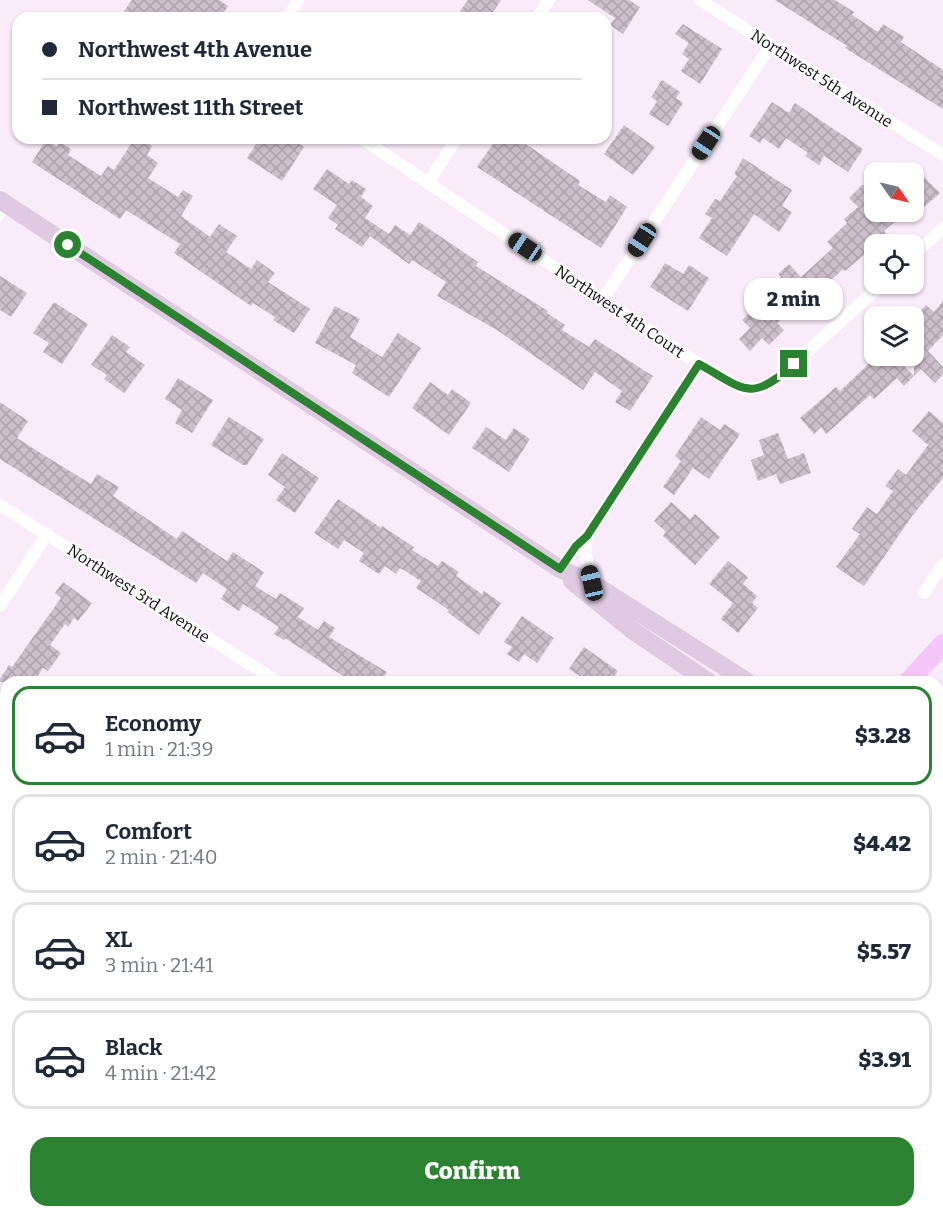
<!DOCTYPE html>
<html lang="en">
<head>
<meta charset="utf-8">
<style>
	:root { --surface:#fff; --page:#f2f2f3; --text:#1f2937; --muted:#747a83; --line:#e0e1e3; --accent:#2b8332 }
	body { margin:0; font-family:Bitter,serif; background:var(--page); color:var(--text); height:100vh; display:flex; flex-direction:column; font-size:22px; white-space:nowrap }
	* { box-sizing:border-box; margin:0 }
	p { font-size:20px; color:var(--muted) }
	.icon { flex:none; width:33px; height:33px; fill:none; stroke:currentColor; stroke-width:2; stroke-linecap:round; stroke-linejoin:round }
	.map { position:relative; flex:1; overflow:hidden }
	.sheet { position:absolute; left:0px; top:676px; width:944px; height:542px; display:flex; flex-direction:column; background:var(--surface); border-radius:18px 18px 0 0; box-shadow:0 2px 4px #0004 }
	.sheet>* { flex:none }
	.top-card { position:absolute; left:12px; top:12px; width:600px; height:132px; border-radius:18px; box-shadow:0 2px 4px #0004; display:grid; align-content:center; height:132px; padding:0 30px; background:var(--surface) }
	.needle { width:39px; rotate:124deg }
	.buttons { position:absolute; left:864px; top:162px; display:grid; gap:12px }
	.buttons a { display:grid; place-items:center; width:60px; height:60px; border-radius:12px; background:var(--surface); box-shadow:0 2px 4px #0004; font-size:30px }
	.end { position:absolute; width:27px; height:27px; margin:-14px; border:8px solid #2b8332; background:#fff; box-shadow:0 0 0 3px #fff }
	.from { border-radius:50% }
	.bubble { position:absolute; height:42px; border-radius:18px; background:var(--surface); box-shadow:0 2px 4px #0004; font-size:20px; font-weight:800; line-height:42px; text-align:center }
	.car { position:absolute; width:18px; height:36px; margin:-18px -9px; border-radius:8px; box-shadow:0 0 4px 2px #0007; background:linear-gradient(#222 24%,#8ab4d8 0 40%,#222 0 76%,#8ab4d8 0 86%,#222 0) }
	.top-card b { display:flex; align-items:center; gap:21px; height:57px; font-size:22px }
	.top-card b+b { border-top:2px solid var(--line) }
	.top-card i { width:15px; height:15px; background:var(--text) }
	ul { padding:10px 0 0; list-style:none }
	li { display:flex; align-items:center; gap:18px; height:99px; margin:0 12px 9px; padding:0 18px; border:3px solid var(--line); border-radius:18px }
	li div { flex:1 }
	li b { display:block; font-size:22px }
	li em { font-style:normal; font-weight:800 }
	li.on { border-color:var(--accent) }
	li>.icon { width:54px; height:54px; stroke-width:1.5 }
	.primary-button { display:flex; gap:12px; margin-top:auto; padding:12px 30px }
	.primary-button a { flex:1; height:69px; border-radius:18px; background:var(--accent); color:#fff; font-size:24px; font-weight:800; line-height:69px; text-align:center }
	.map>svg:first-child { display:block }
	.building { fill:url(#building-cross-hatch) }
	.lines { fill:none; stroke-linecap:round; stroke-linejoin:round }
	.lane { stroke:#fff; stroke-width:6 }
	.street { stroke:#fff; stroke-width:12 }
	.secondary { stroke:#dfcae1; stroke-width:18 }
	.primary { stroke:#f5c7f9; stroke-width:20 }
	.route { stroke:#2b8332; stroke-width:8 }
	.labels { text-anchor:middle; stroke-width:4.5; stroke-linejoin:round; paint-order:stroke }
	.street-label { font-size:16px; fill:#130e13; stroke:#fefefe }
</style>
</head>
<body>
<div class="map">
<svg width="943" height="1217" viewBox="0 0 943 1217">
	<defs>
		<pattern id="building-cross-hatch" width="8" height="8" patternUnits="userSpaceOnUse" patternTransform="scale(1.5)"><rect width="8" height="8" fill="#ccbecc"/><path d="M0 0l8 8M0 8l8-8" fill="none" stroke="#aea2ae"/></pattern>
	</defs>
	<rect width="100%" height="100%" fill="#f9ebfa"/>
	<g class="building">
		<polygon points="132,0 219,0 228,6 220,18 189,18 181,12 177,18 119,18"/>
		<polygon points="468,0 501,0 489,18 455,18"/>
		<polygon points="588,0 629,0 640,7 623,34 610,25 615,18"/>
		<polygon points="775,0 835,0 854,12 852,15 878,32 883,24 904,37 901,42 943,70 943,109 845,48 847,46"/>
		<polygon points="683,24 722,49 700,84 681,71 689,59 682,54 689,43 675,34"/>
		<polygon points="662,80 680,92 676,98 683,103 668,126 649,114 657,101 651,97"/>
		<polygon points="772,102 789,113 795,103 863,149 848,172 824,156 819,165 805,156 808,153 786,138 779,149 763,138 760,143 749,136"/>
		<polygon points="624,125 655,147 633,175 604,154"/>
		<polygon points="135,138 140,138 152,146 147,155 158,163 148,178 178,197 183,190 193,196 181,216 210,237 219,224 237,236 226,252 251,269 257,260 275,273 268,282 310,309 294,333 273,320 275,317 253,303 251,306 174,253 180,244 126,210 120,219 32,162 46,140 57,147 60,142 71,149 68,155 101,176 108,166 114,170"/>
		<polygon points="260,138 291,138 304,147 282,181 247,158"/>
		<polygon points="497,138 517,138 580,181 578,185 606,202 610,195 627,207 601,248 477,167"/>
		<polygon points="743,158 792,190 782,206 792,212 779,232 754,214 727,256 699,238 712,218 705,214 715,199 720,201 737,176 734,174"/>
		<polygon points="327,169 349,184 352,180 366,189 361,197 373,206 365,218 389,234 395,225 410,235 419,222 478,262 476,266 548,311 547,313 565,325 562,330 589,347 595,339 653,376 630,411 615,402 622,391 595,372 583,390 497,330 437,296 446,282 412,260 409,264 370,236 362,247 335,229 338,225 328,218 337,205 313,189"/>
		<polygon points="923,176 940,193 914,216 914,185"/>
		<polygon points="862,185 867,185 874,193 874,212 906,212 884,231 887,235 871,249 845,271 843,269 813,297 804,303 802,301 777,323 784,330 769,345 762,338 750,351 739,339 750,328 742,320 771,291 769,288 781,277 778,274 789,264 801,277 833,248 827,242 847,223 844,219 858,207 849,198"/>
		<polygon points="665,263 683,274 689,265 709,278 688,311 650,287"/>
		<polygon points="0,276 27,293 11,317 0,310"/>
		<polygon points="943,301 943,335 928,351 943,367 943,374 935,383 921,369 904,386 897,378 874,399 870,395 826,434 821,427 814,434 800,418 836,387 840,391 877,356 894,356 914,376 914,318 926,305 934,312"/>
		<polygon points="54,302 88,324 62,364 43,352 49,343 33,333"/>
		<polygon points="335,306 360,319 350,337 382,357 398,333 421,348 389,397 352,373 356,365 315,343"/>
		<polygon points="112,335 130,347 126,352 145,365 124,393 104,379 107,375 91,365"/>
		<polygon points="178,378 213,400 192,433 175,423 182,410 165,399"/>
		<polygon points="430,382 448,395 452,389 471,403 449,435 412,408"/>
		<polygon points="0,402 28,421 17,438 42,454 91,484 97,474 119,487 113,496 177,539 182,531 227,561 233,552 264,572 255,586 276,599 280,593 304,608 298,617 318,630 324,621 335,628 329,637 387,672 380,682 352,682 285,638 284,640 274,634 279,627 243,604 239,611 221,599 227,589 203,573 196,583 0,459"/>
		<polygon points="929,411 943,423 943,478 912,516 864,586 836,567 860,534 852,529 867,507 877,514 893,491 885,486 898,469 906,475 928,445 912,431"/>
		<polygon points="229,417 264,439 247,465 243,465 211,445"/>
		<polygon points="701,417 720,430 724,424 740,434 709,479 693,468 674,495 663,487 681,461 675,456"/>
		<polygon points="486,427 506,440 514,428 530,439 509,472 472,448"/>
		<polygon points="778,433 788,459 804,453 811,473 780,484 776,474 758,481 751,460 764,455 759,440"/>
		<polygon points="282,453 319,478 295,513 276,500 285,487 268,475"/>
		<polygon points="338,499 381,528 382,526 414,547 412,550 438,566 442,561 459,572 456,576 482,594 484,591 501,603 479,635 447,612 449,610 416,588 421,581 400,568 396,574 385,566 379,574 359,561 364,553 344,540 338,549 314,533"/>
		<polygon points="671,502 690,519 695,514 720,537 695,565 663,536 666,532 654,521"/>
		<polygon points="728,561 748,577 743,584 757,596 752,603 758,608 738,633 721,619 733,603 709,584"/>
		<polygon points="63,582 92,603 78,621 74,618 68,627 65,624 50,645 61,653 48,671 43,668 34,682 0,682 0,679 9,665 12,667 61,598 55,593"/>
		<polygon points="522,616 554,638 537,663 524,654 519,662 507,654 512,647 504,642"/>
		<polygon points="584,647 618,671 610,682 589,682 569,669"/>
	</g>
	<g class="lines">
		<g class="lane">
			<polyline points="0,218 8,206"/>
			<polyline points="938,1047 943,1050"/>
			<polyline points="938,1118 943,1110"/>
			<polyline points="938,1126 943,1130"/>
		</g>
		<g class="street">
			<polyline points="700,0 943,155"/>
			<polyline points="287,18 298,0"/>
			<polyline points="537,18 549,0"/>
			<polyline points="361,138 699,364 744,389 760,388 776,380 882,284"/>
			<polyline points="428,183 457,138"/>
			<polyline points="914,255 943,228"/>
			<polyline points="603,299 771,45"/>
			<polyline points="0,505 278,682"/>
			<polyline points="587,536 585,552 592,583"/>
			<polyline points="560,569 576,546 587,536 699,364"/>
			<polyline points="924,593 943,564"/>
			<polyline points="0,606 47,534"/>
			<polyline points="0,1071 6,1062"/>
			<polyline points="938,1185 943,1189"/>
			<polyline points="665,1212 673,1217"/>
			<polyline points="237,1217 240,1212"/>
		</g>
		<g class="secondary">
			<polyline points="0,200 560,569 592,583 748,682"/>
			<polyline points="572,581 632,630 709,682"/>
			<polyline points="938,806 943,809"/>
			<polyline points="938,833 943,836"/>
		</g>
		<g class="primary">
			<polyline points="908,682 943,644"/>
			<polyline points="938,704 943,697"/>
			<polyline points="525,1217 529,1212"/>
			<polyline points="576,1217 579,1212"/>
		</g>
	</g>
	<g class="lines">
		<path class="route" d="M68,245L560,569L576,546L587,536L699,364C744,389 750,404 794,364"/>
	</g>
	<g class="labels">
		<g class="street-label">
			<text transform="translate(822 78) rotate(33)" y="6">Northwest 5th Avenue</text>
			<text transform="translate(620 311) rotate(34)" y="6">Northwest 4th Court</text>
			<text transform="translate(139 593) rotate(33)" y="6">Northwest 3rd Avenue</text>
		</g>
	</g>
</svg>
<div class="buttons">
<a><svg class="needle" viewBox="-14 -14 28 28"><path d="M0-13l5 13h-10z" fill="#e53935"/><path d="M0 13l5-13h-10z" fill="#747a83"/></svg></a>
<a><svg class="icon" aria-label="locate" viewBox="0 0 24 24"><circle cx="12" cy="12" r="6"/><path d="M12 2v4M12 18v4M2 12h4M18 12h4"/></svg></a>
<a><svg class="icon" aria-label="layers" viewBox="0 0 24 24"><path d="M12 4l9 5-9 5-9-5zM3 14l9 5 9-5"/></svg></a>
</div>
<i class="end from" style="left:68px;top:245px"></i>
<i class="end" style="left:794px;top:364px"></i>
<div class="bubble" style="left:744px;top:278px;width:99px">2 min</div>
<i class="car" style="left:706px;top:143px;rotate:213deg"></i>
<i class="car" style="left:642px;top:240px;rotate:213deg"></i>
<i class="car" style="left:525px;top:247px;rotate:304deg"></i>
<i class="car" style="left:592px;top:583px;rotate:347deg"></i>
<div class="top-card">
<b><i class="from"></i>Northwest 4th Avenue</b>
<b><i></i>Northwest 11th Street</b>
</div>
<section class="sheet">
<ul>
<li class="on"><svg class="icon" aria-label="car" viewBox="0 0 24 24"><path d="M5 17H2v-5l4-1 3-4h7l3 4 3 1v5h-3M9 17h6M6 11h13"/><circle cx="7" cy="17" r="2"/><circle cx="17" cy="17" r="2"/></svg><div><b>Economy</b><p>1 min · 21:39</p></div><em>$3.28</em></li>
<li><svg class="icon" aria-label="car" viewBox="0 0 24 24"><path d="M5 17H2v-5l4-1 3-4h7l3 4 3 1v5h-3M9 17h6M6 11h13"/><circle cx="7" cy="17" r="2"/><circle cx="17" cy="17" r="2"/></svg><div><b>Comfort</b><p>2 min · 21:40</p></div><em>$4.42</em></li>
<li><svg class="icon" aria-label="car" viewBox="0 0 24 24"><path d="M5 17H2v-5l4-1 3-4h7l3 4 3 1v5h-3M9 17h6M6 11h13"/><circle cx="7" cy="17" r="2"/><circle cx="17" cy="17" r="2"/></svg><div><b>XL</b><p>3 min · 21:41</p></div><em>$5.57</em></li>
<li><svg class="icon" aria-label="car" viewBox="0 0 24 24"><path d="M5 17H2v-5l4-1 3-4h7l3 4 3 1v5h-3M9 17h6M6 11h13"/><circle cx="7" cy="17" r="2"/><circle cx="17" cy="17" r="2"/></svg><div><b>Black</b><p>4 min · 21:42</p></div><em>$3.91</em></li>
</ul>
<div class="primary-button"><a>Confirm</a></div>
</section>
</div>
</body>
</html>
